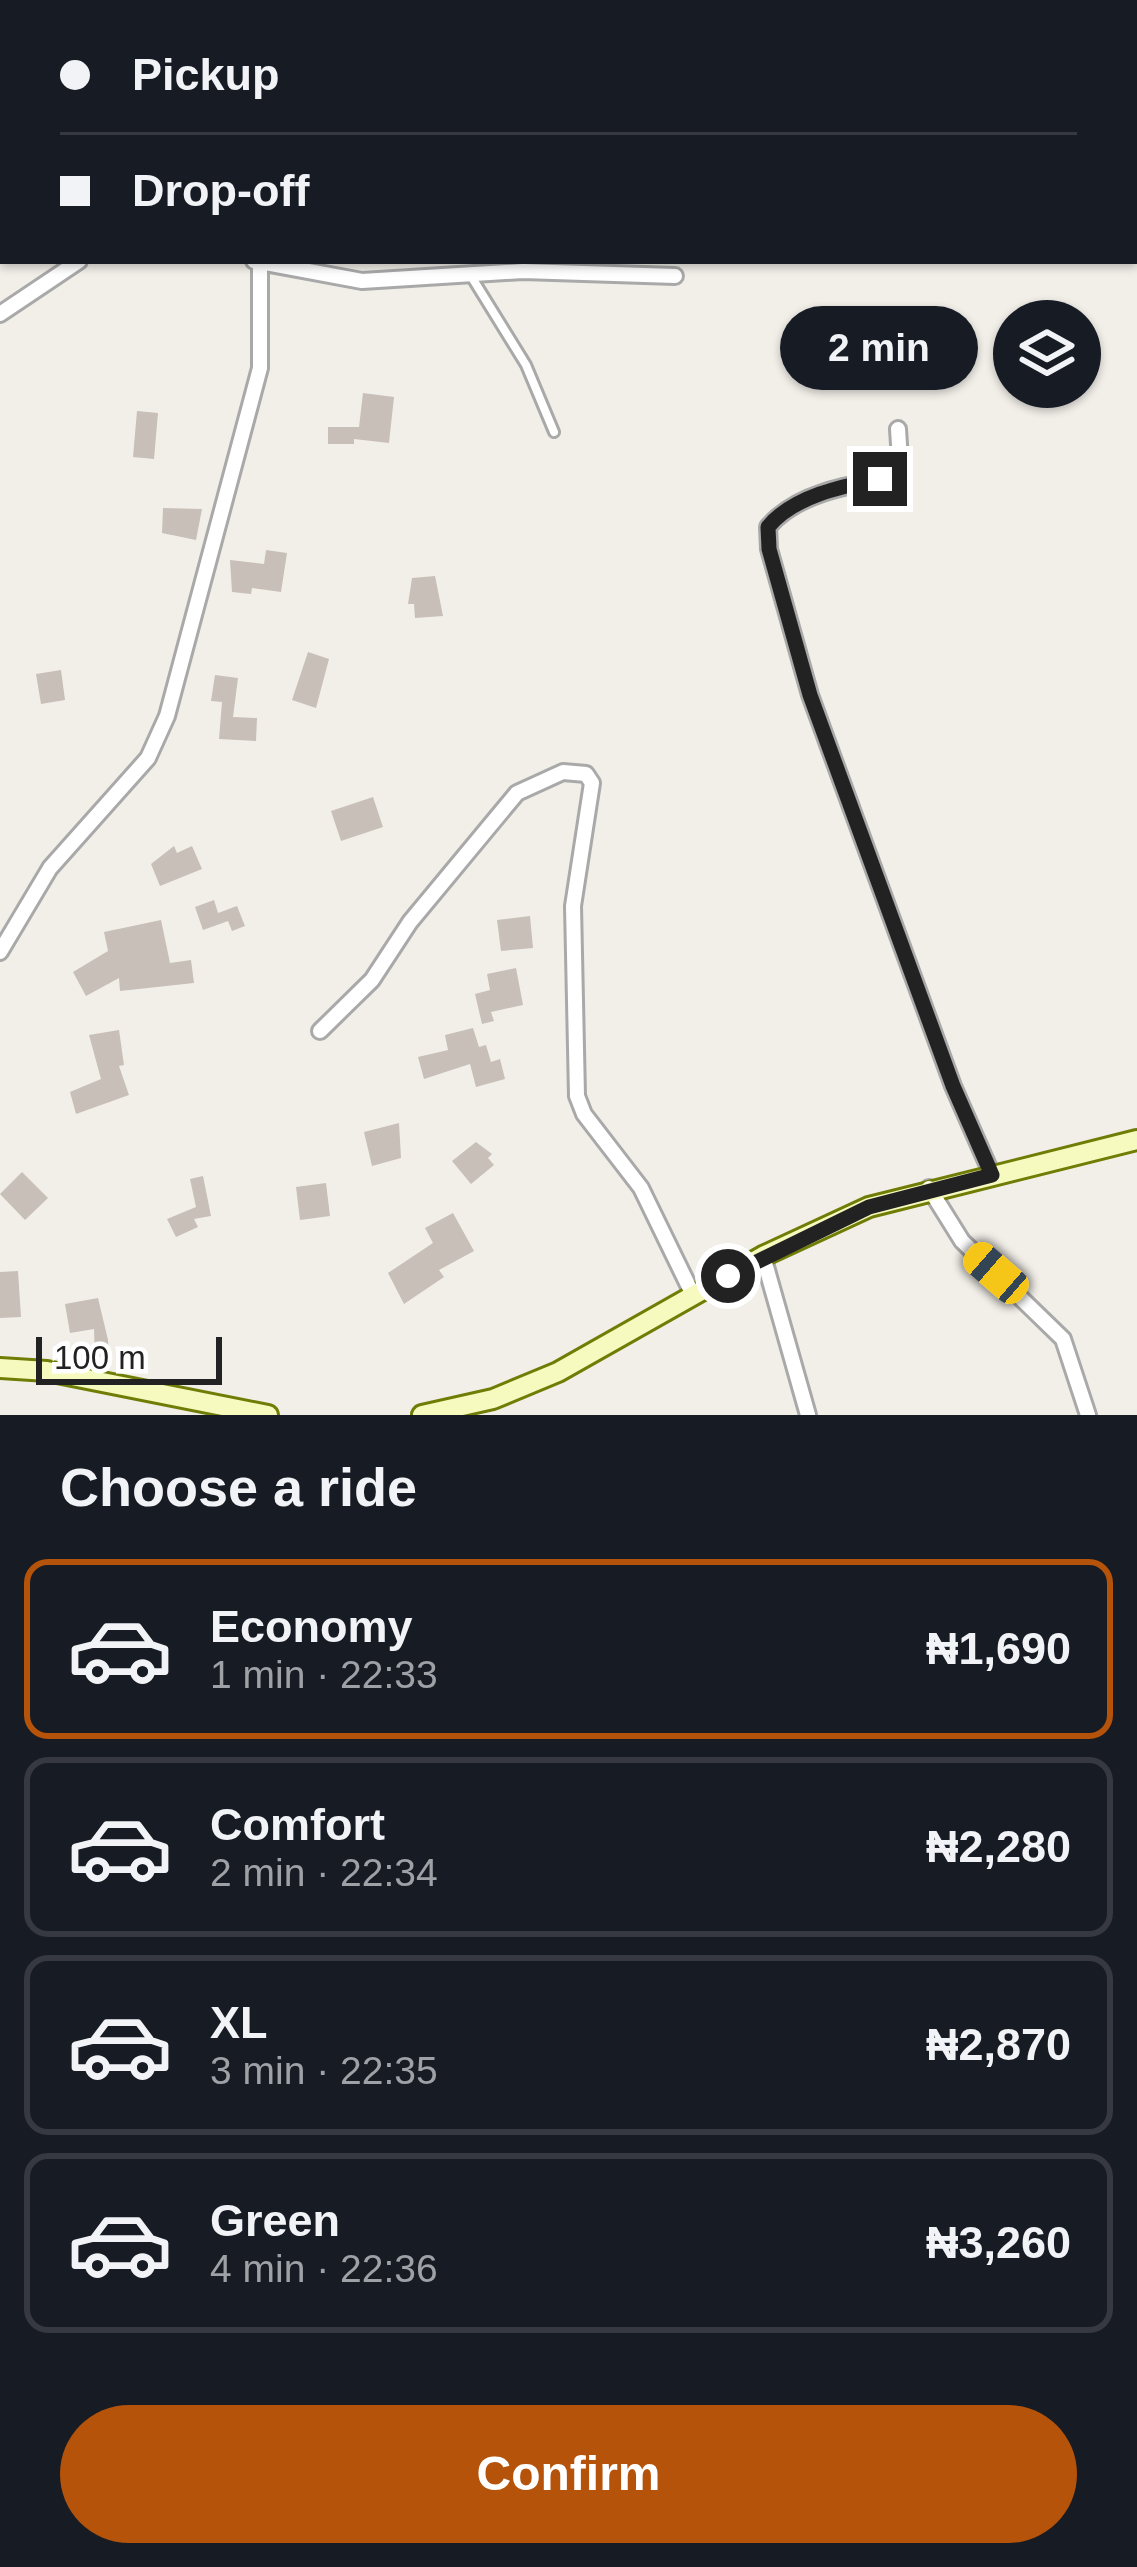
<!DOCTYPE html>
<html lang="en">
<head>
<meta charset="utf-8">
<style>
	:root { --surface:#171b24; --page:#242831; --text:#f1f3f6; --muted:#9ea1a6; --line:#363941; --accent:#b45309 }
	body { margin:0; font-family:Arial,sans-serif; background:var(--page); color:var(--text); height:100vh; display:flex; flex-direction:column; font-size:45px; white-space:nowrap }
	* { box-sizing:border-box; margin:0 }
	p { font-size:39px; color:var(--muted) }
	.icon { flex:none; width:66px; height:66px; fill:none; stroke:currentColor; stroke-width:2; stroke-linecap:round; stroke-linejoin:round }
	.map { position:relative; height:1415px; overflow:hidden }
	.panel { display:flex; flex-direction:column; background:var(--surface); flex:1 }
	.panel>* { flex:none }
	.hud { position:absolute; left:0px; top:0px; width:1137px; height:264px; box-shadow:0 3px 9px #0004; display:grid; align-content:center; height:264px; padding:0 60px; background:var(--surface) }
	.tools { position:absolute; left:993px; top:300px; display:grid; gap:24px }
	.tools a { display:grid; place-items:center; width:108px; height:108px; border-radius:50%; background:var(--surface); box-shadow:0 3px 9px #0004; font-size:60px }
	.scale { position:absolute; left:36px; bottom:30px; width:186px; box-sizing:border-box; padding-left:12px; border:6px solid #222; border-top:0; font-size:33px; line-height:42px; white-space:nowrap; color:#222; -webkit-text-stroke:9px #fff; paint-order:stroke }
	.end { position:absolute; width:54px; height:54px; margin:-27px; border:15px solid #222; background:#fff; box-shadow:0 0 0 6px #fff }
	.from { border-radius:50% }
	.bubble { position:absolute; height:84px; border-radius:42px; background:var(--surface); box-shadow:0 3px 9px #0004; font-size:39px; font-weight:800; line-height:84px; text-align:center }
	.car { position:absolute; width:36px; height:72px; margin:-36px -18px; border-radius:15px; box-shadow:0 0 9px 3px #0007; background:linear-gradient(#f5c518 24%,#345 0 40%,#f5c518 0 76%,#345 0 86%,#f5c518 0) }
	.hud b { display:flex; align-items:center; gap:42px; height:114px; font-size:45px }
	.hud b+b { border-top:3px solid var(--line) }
	.hud i { width:30px; height:30px; background:var(--text) }
	ul { padding:0; list-style:none }
	li { display:flex; align-items:center; gap:36px; height:180px; margin:0 24px 18px; padding:0 36px; border:6px solid var(--line); border-radius:24px }
	li div { flex:1 }
	li b { display:block; font-size:45px }
	li em { font-style:normal; font-weight:800 }
	li.selected { border-color:var(--accent) }
	li>.icon { width:108px; height:108px; stroke-width:1.5 }
	h2 { padding:0 60px; font-size:54px; line-height:144px }
	.action { display:flex; gap:24px; margin-top:auto; padding:24px 60px }
	.action a { flex:1; height:138px; border-radius:72px; background:var(--accent); color:#fff; font-size:48px; font-weight:800; line-height:138px; text-align:center }
	.map>svg:first-child { display:block }
	.building { fill:#c7bfb8 }
	.lines { fill:none; stroke-linecap:round; stroke-linejoin:round }
	.lane-casing { stroke:#a9a9a9; stroke-width:14 }
	.street-casing { stroke:#a9a9a9; stroke-width:20 }
	.secondary-casing { stroke:#707d05; stroke-width:24 }
	.lane { stroke:#fff; stroke-width:8 }
	.street { stroke:#fff; stroke-width:14 }
	.secondary { stroke:#f7fabf; stroke-width:18 }
	.route { stroke:#222; stroke-width:15 }
</style>
</head>
<body>
<div class="map">
<svg width="1137" height="1415" viewBox="0 0 1137 1415">
	<rect width="100%" height="100%" fill="#f2efe9"/>
	<g class="building">
		<polygon points="363,393 394,397 389,443 354,439 354,444 328,444 328,427 359,427"/>
		<polygon points="137,411 158,413 154,459 133,457"/>
		<polygon points="163,508 202,509 196,540 162,533"/>
		<polygon points="266,550 287,553 281,592 252,588 251,594 232,592 230,560 264,564"/>
		<polygon points="435,576 443,616 415,618 414,604 408,604 412,578"/>
		<polygon points="308,652 329,659 316,708 292,700"/>
		<polygon points="61,670 65,700 41,704 36,674"/>
		<polygon points="215,675 238,678 233,717 257,718 256,741 219,739 222,702 211,701"/>
		<polygon points="373,797 383,827 341,841 331,811"/>
		<polygon points="174,846 177,853 192,846 202,869 160,886 151,864"/>
		<polygon points="214,900 218,913 237,906 245,926 232,931 228,921 203,930 195,907"/>
		<polygon points="530,916 533,948 501,951 497,920"/>
		<polygon points="161,920 170,963 191,960 194,983 120,991 119,978 86,996 73,972 108,951 104,932"/>
		<polygon points="516,968 523,1005 491,1012 494,1021 482,1024 475,994 490,990 487,974"/>
		<polygon points="473,1028 479,1047 486,1045 491,1062 500,1059 505,1079 476,1087 470,1064 424,1079 418,1057 448,1050 445,1035"/>
		<polygon points="119,1030 124,1065 119,1066 129,1095 76,1114 70,1092 101,1079 89,1035"/>
		<polygon points="399,1123 401,1158 372,1166 364,1132"/>
		<polygon points="476,1142 492,1154 488,1158 494,1165 471,1184 452,1161"/>
		<polygon points="22,1172 48,1198 25,1220 0,1194"/>
		<polygon points="203,1176 211,1216 194,1219 198,1227 176,1237 167,1219 196,1207 190,1179"/>
		<polygon points="326,1183 330,1216 300,1220 296,1187"/>
		<polygon points="453,1213 474,1251 439,1270 444,1277 404,1304 388,1273 433,1243 425,1228"/>
		<polygon points="18,1271 21,1317 0,1318 0,1272"/>
		<polygon points="98,1298 108,1340 109,1356 95,1357 94,1329 70,1333 65,1304"/>
	</g>
	<g class="lines">
		<g class="lane-casing">
			<g id="lane">
				<polyline points="586,0 586,3"/>
				<polyline points="471,276 526,365 554,432"/>
			</g>
		</g>
		<g class="street-casing">
			<g id="street">
				<polyline points="252,0 252,3"/>
				<polyline points="919,3 920,0"/>
				<polyline points="1134,25 1137,25"/>
				<polyline points="1134,171 1137,178"/>
				<polyline points="254,261 362,281 523,271 675,276"/>
				<polyline points="0,314 79,261"/>
				<path d="M898,429L900,460L895,477C853,484 797,492 768,527L769,549L810,695L953,1086L992,1175"/>
				<polyline points="0,952 50,868 148,758 167,716 260,368 260,261"/>
				<polyline points="320,1031 372,980 410,922 517,793 563,772 586,774 592,783 573,906 577,1096 584,1114 641,1188 693,1295"/>
				<polyline points="929,1188 962,1241 1063,1339 1088,1415"/>
				<polyline points="763,1256 808,1415"/>
			</g>
		</g>
		<g class="secondary-casing">
			<g id="secondary">
				<polyline points="0,1368 47,1371 268,1415"/>
				<polyline points="422,1415 493,1399 558,1372 763,1256 869,1207 1137,1140"/>
			</g>
		</g>
		<use href="#lane" class="lane"/>
		<use href="#street" class="street"/>
		<use href="#secondary" class="secondary"/>
	</g>
	<g class="lines">
		<path class="route" d="M728,1276L869,1207L992,1175L953,1086L810,695L769,549L768,527C793,496 843,486 880,479"/>
	</g>
</svg>
<div class="tools">
<a><svg class="icon" aria-label="layers" viewBox="0 0 24 24"><path d="M12 4l9 5-9 5-9-5zM3 14l9 5 9-5"/></svg></a>
</div>
<div class="scale">100 m</div>
<i class="end from" style="left:728px;top:1276px"></i>
<i class="end" style="left:880px;top:479px"></i>
<div class="bubble" style="left:780px;top:306px;width:198px">2 min</div>
<i class="car" style="left:996px;top:1273px;rotate:311deg"></i>
<div class="hud">
<b><i class="from"></i>Pickup</b>
<b><i></i>Drop-off</b>
</div>
</div>
<section class="panel">
<h2>Choose a ride</h2>
<ul>
<li class="selected"><svg class="icon" aria-label="car" viewBox="0 0 24 24"><path d="M5 17H2v-5l4-1 3-4h7l3 4 3 1v5h-3M9 17h6M6 11h13"/><circle cx="7" cy="17" r="2"/><circle cx="17" cy="17" r="2"/></svg><div><b>Economy</b><p>1 min · 22:33</p></div><em>₦1,690</em></li>
<li><svg class="icon" aria-label="car" viewBox="0 0 24 24"><path d="M5 17H2v-5l4-1 3-4h7l3 4 3 1v5h-3M9 17h6M6 11h13"/><circle cx="7" cy="17" r="2"/><circle cx="17" cy="17" r="2"/></svg><div><b>Comfort</b><p>2 min · 22:34</p></div><em>₦2,280</em></li>
<li><svg class="icon" aria-label="car" viewBox="0 0 24 24"><path d="M5 17H2v-5l4-1 3-4h7l3 4 3 1v5h-3M9 17h6M6 11h13"/><circle cx="7" cy="17" r="2"/><circle cx="17" cy="17" r="2"/></svg><div><b>XL</b><p>3 min · 22:35</p></div><em>₦2,870</em></li>
<li><svg class="icon" aria-label="car" viewBox="0 0 24 24"><path d="M5 17H2v-5l4-1 3-4h7l3 4 3 1v5h-3M9 17h6M6 11h13"/><circle cx="7" cy="17" r="2"/><circle cx="17" cy="17" r="2"/></svg><div><b>Green</b><p>4 min · 22:36</p></div><em>₦3,260</em></li>
</ul>
<div class="action"><a>Confirm</a></div>
</section>
</body>
</html>
